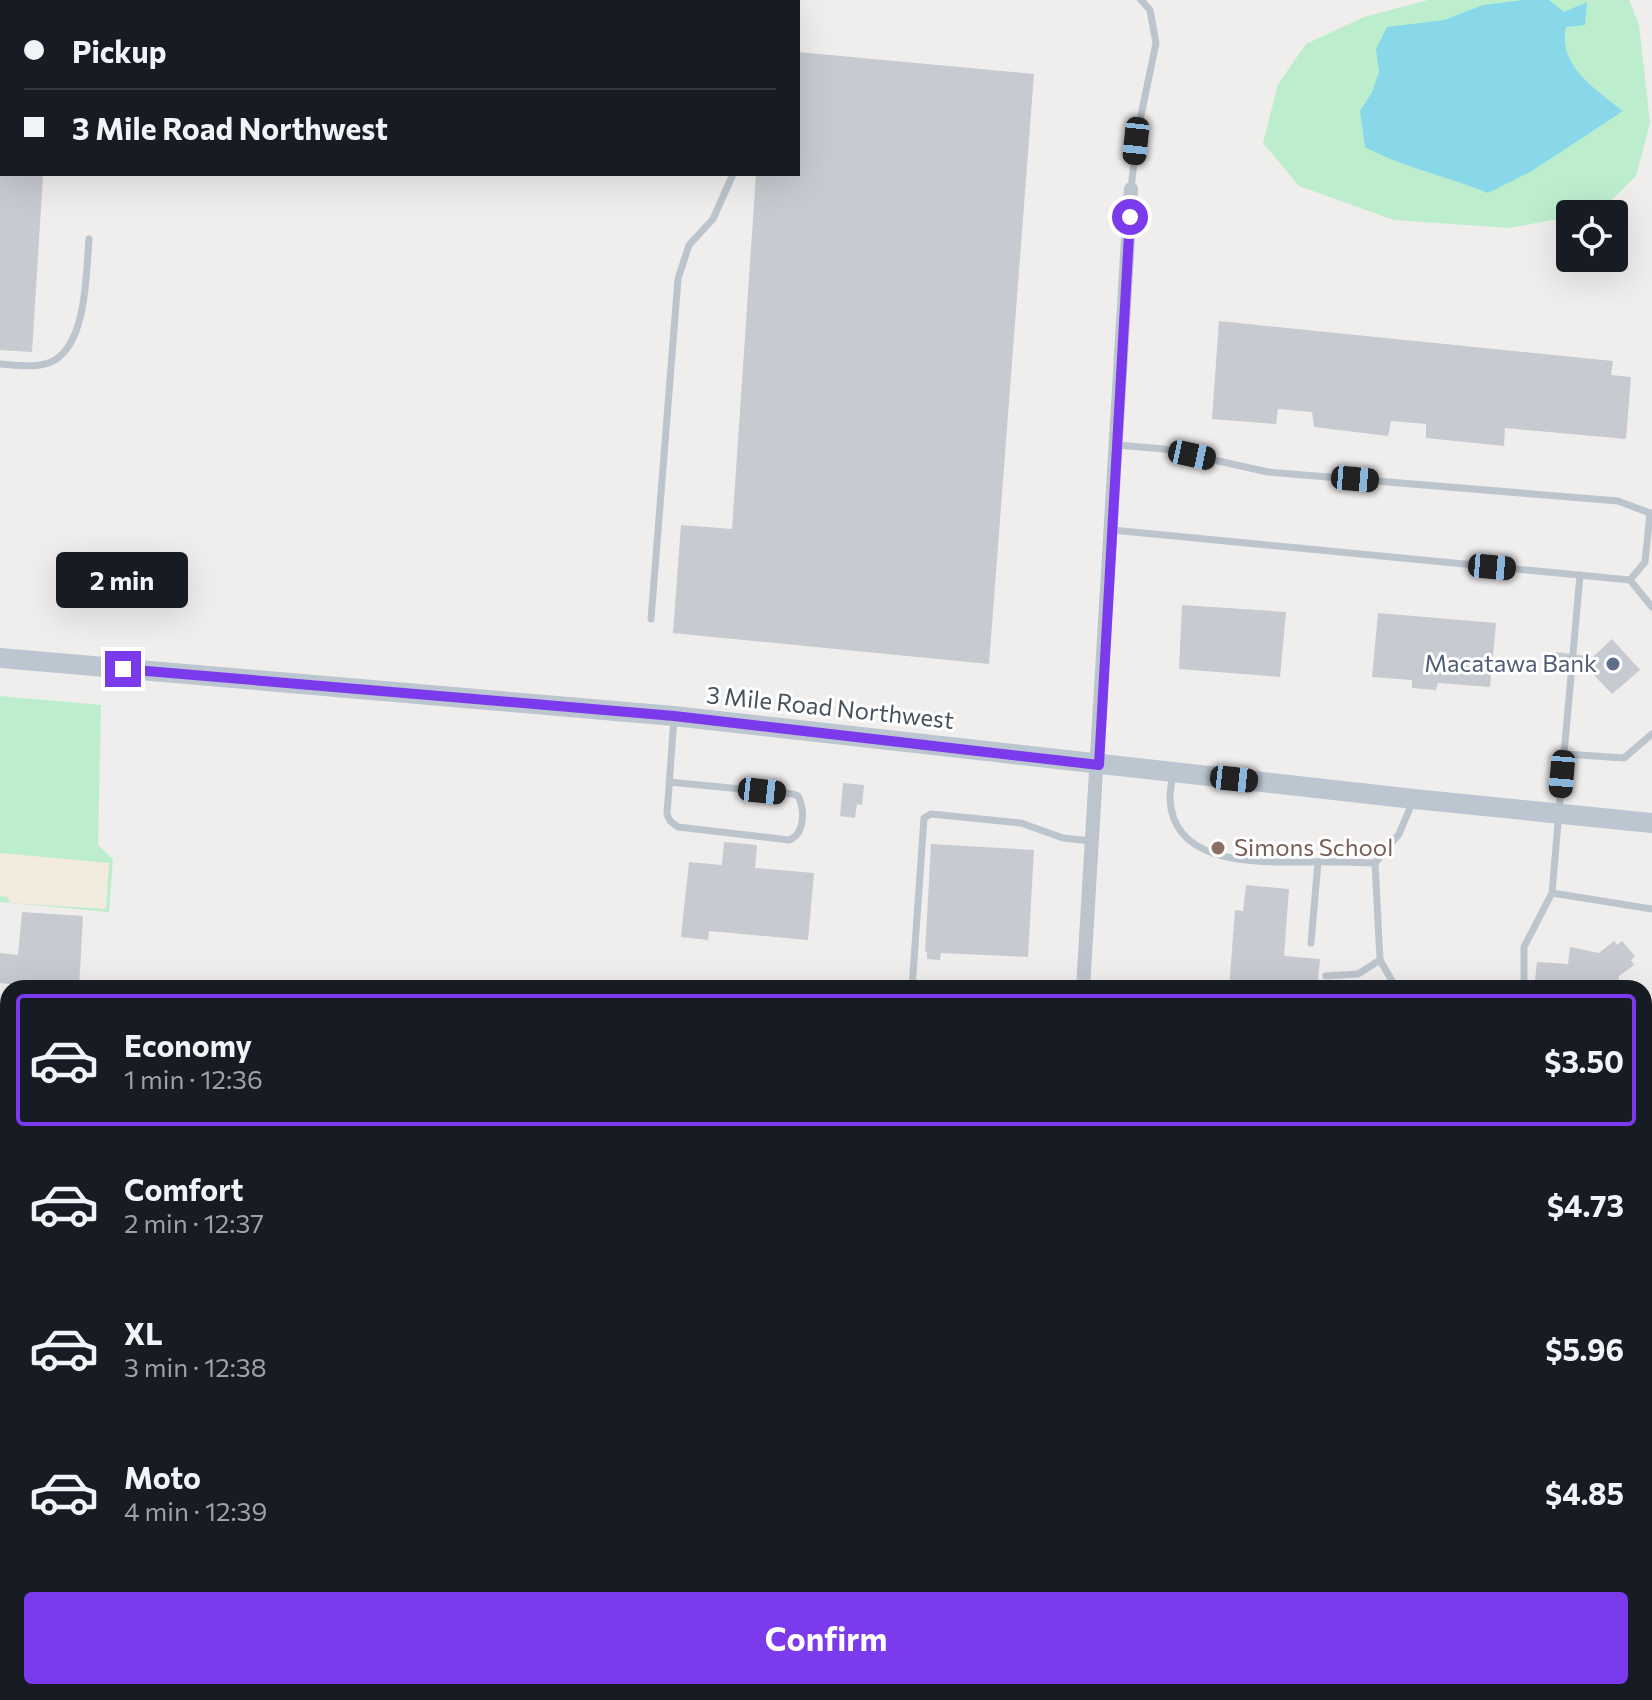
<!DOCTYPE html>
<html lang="en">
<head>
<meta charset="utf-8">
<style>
	:root { --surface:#171b24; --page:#20242c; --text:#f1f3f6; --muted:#9ea1a6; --line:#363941; --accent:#7c3aed }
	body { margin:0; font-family:Commissioner,sans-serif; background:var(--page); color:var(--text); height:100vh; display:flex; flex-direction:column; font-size:30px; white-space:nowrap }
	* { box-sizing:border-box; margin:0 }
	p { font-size:26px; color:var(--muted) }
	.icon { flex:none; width:44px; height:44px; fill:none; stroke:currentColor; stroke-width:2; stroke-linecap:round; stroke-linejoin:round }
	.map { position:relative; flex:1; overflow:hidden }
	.details { position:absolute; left:0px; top:980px; width:1652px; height:720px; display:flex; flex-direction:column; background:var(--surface); border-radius:24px 24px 0 0; box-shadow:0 8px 32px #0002 }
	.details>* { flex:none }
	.guide { position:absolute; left:0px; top:0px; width:800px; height:176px; box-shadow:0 8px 32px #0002; display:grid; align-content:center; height:176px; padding:0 24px; background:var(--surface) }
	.buttons { position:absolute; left:1556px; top:200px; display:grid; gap:16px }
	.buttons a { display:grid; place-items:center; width:72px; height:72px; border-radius:8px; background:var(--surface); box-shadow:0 8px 32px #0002; font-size:40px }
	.end { position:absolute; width:36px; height:36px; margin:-18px; border:10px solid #7c3aed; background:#fff; box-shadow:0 0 0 4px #fff }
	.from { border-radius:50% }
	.bubble { position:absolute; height:56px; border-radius:8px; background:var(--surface); box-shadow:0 8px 32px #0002; font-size:26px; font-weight:700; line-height:56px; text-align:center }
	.car { position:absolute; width:24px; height:48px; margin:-24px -12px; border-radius:10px; box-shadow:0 0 6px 2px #0007; background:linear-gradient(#222 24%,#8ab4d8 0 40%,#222 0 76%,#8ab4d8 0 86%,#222 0) }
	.guide b { display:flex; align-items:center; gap:28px; height:76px; font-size:30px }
	.guide b+b { border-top:2px solid var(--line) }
	.guide i { width:20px; height:20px; background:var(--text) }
	ul { padding:14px 0 0; list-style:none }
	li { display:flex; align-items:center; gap:24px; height:132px; margin:0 16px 12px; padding:0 8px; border:4px solid transparent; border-radius:8px }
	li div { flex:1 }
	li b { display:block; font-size:30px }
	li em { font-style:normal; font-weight:700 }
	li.current { border-color:var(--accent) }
	li>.icon { width:72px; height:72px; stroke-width:1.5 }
	.primary-button { display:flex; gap:16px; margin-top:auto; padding:16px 24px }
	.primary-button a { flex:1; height:92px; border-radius:8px; background:var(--accent); color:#fff; font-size:32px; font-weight:700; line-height:92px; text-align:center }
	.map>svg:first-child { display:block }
	.green { fill:#bceece }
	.sand { fill:#f2ebde }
	.water { fill:#89d8ea }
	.building { fill:#c7cad0 }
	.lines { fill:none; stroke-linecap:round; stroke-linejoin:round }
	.service { stroke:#bcc5cd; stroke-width:7 }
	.minor { stroke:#bcc5cd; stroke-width:14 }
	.secondary { stroke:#bbc6d1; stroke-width:20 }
	.route { stroke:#7c3aed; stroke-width:10 }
	.service-dot { fill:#5c6f8a; stroke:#fff; stroke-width:3 }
	.education-dot { fill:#8d6e63; stroke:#fff; stroke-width:3 }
	.labels { text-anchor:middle; stroke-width:6; stroke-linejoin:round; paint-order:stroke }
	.service-label { font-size:24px; fill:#4e5e75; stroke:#fff; text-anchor:end }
	.street-label { font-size:24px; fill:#46515b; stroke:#fff }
	.education-label { font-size:24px; fill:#785e54; stroke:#fff; text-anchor:start }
</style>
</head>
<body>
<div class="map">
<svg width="1652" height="1700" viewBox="0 0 1652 1700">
	<rect width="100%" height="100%" fill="#f0eded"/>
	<g class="green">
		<polygon points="1428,0 1629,0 1639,25 1650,123 1636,176 1598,213 1570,214 1570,217 1509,228 1394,220 1299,186 1263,143 1278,84 1306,44 1364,17"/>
		<polygon points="0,696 101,705 98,845 113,859 109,912 0,902"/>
	</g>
	<polygon class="sand" points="0,853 109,863 106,909 10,903 7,897 0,896"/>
	<path class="water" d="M1523,0H1549L1564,12L1587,2L1585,25L1566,27C1557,65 1596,90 1623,111L1532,171L1488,193C1447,176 1404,168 1365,147L1360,111L1372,92L1379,72L1376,49L1387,27L1444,20L1483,5Z"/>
	<g class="building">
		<polygon points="798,52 1034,74 989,664 673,633 681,525 732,529 756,174 798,174"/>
		<polygon points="0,174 43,176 32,352 0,350"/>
		<polygon points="1219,321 1613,361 1611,375 1631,377 1626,439 1505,428 1504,446 1426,438 1426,424 1391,421 1388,436 1314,427 1312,412 1278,409 1276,424 1212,419"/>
		<polygon points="1182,605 1286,612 1280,677 1179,669"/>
		<polygon points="1378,613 1496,623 1490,687 1438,683 1436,690 1412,688 1412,680 1372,677"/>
		<polygon points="1612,639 1640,670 1612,694 1591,672 1555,667 1556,652 1593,657"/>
		<polygon points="843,783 864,785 862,805 857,804 855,818 840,816"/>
		<polygon points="724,842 757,845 755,868 814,873 808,940 709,931 708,940 681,937 689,862 722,865"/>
		<polygon points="931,844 1034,850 1028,957 941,953 940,960 927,959 927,952 925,952"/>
		<polygon points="1246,885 1289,889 1284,956 1320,959 1317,988 1229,988 1235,910 1243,911"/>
		<polygon points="22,912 83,916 79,988 17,988 17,985 0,983 0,953 18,955"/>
		<polygon points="1614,941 1617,945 1622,941 1635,956 1631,960 1634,965 1619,976 1618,988 1566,988 1566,984 1535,981 1537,962 1568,964 1570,947 1599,953"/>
		<polygon points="0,1074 8,1075 8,1133 0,1132"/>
		<polygon points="0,1582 8,1583 8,1679 0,1679"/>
		<polygon points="285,1692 463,1692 467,1700 270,1700"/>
		<polygon points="830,1692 1067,1692 1066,1700 829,1700"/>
	</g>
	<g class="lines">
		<g class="service">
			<polyline points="776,2 776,0"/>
			<polyline points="1131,189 1137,135 1156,43 1150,10 1141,0"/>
			<path d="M0,364C17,365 40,369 55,360C87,340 86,273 89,239"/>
			<polyline points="1117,445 1164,449 1268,472 1618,501 1650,513"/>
			<polyline points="1652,513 1650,513 1645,562 1630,580 1652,607"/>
			<polyline points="1112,530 1630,580"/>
			<polyline points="651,619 678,279 689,245 713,219 733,174"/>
			<polyline points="1652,734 1624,758 1564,754 1552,893 1652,909"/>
			<polyline points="1564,754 1580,575"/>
			<path d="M1173,773C1172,781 1170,790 1170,798C1172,864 1253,862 1300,862C1325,861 1350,862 1375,863L1399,834L1413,801"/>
			<path d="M669,782L793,794L798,796C805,810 805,834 789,840L678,827L670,821L667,814L674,718"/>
			<polyline points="1375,863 1380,960 1396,988"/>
			<polyline points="1311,943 1318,862"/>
			<polyline points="1326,976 1358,974 1380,960"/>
			<polyline points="912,988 924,818 931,814 1021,823 1063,838 1091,841"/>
			<polyline points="1524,988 1524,947 1552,893"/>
			<polyline points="1644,1050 1652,1049"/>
			<polyline points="1644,1384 1652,1383"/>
			<polyline points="0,1516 8,1519"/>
			<polyline points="1644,1601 1652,1600"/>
			<polyline points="1644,1675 1652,1674"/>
			<polyline points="184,1692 189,1700"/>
			<polyline points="769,1700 770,1692"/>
			<polyline points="1603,1700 1605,1692"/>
		</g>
		<g class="minor">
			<polyline points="1083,988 1131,189"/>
			<polyline points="124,1700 136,1692"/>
			<polyline points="609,1700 610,1692"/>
		</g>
		<polyline class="secondary" points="0,658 674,716 1414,799 1652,823"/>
	</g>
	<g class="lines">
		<polyline class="route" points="123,669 674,716 1099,765 1130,217"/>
	</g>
	<circle class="service-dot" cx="1613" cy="664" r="8"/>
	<circle class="education-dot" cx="1218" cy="848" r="8"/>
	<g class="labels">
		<g class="service-label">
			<text x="1597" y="672">Macatawa Bank</text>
		</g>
		<g class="street-label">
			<text transform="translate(830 708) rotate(6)" y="8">3 Mile Road Northwest</text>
		</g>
		<g class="education-label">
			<text x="1234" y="856">Simons School</text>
		</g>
	</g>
</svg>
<div class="buttons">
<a><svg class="icon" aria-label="locate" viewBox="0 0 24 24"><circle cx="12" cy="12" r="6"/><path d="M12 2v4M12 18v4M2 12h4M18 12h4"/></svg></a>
</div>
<i class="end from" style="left:1130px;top:217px"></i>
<i class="end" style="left:123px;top:669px"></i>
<div class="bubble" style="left:56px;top:552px;width:132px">2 min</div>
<i class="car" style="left:1136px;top:141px;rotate:186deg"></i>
<i class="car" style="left:1192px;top:455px;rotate:102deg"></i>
<i class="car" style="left:1355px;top:479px;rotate:95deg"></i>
<i class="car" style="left:1492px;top:567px;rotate:95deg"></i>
<i class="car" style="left:1562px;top:774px;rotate:185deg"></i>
<i class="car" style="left:1234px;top:779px;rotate:96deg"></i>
<i class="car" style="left:762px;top:791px;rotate:96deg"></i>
<div class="guide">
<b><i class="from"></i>Pickup</b>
<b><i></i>3 Mile Road Northwest</b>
</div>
<section class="details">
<ul>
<li class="current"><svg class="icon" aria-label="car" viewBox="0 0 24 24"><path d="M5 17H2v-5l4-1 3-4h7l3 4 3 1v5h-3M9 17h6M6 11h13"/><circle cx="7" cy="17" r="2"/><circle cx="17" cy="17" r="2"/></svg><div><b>Economy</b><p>1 min · 12:36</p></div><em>$3.50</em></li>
<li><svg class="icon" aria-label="car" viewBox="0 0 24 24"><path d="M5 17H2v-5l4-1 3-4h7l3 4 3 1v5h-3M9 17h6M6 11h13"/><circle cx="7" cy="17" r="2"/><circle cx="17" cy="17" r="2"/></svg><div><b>Comfort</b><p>2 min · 12:37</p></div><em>$4.73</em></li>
<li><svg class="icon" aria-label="car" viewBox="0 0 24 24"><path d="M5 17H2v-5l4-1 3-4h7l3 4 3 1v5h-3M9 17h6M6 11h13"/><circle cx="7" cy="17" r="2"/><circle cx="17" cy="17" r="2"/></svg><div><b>XL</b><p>3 min · 12:38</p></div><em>$5.96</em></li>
<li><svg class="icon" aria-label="car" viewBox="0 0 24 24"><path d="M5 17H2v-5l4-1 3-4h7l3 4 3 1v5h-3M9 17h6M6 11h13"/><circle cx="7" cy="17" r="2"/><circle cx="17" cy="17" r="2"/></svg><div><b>Moto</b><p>4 min · 12:39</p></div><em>$4.85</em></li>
</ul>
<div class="primary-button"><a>Confirm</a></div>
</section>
</div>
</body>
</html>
